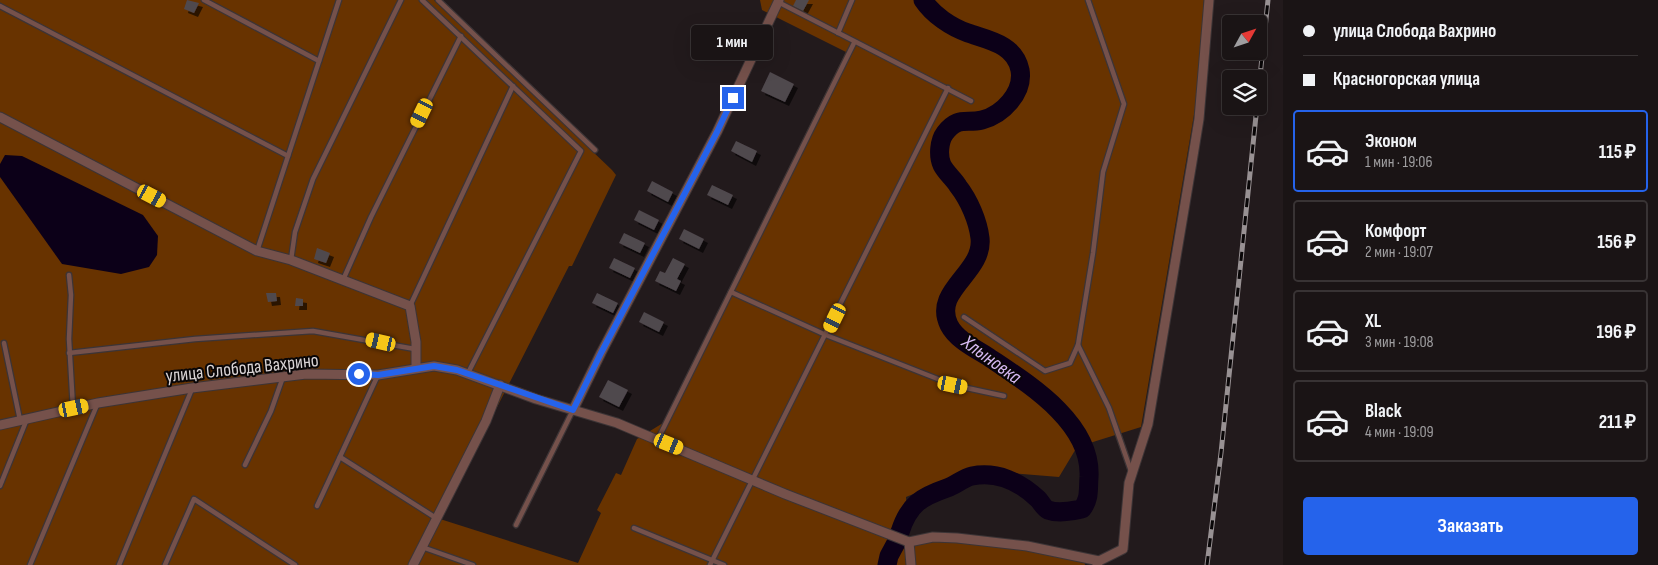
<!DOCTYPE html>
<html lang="ru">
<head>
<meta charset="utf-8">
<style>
	:root { --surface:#1a1415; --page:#231d1e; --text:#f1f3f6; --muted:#9f9ea0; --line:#383334; --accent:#2563eb }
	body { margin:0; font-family:"Sofia Sans Condensed",sans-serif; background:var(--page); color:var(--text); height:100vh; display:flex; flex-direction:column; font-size:19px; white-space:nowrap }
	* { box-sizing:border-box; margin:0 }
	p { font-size:16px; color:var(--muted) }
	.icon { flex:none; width:28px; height:28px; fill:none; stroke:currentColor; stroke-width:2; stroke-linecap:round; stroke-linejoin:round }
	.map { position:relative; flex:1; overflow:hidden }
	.panel { display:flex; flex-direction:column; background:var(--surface); width:375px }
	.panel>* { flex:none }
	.guide { display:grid; align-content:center; height:110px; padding:0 20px; background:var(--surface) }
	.needle { width:32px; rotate:50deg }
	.fabs { position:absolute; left:1222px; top:15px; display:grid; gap:10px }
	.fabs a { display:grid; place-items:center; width:45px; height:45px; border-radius:5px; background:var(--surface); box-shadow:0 5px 20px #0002,0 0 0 1px var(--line); font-size:25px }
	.end { position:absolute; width:22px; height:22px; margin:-11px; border:6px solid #2563eb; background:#fff; box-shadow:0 0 0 2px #fff }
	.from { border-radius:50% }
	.bubble { position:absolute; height:35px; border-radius:5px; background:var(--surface); box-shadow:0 5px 20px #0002,0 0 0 1px var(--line); font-size:16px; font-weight:700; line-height:35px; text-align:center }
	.car { position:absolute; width:15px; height:30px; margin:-15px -8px; border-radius:6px; box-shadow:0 0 4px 1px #0007; background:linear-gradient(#f5c518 24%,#345 0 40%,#f5c518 0 76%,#345 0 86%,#f5c518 0) }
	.guide b { display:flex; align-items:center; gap:18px; height:48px; font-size:19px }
	.guide b+b { border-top:1px solid var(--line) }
	.guide i { width:12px; height:12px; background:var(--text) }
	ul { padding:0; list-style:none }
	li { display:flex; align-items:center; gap:15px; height:82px; margin:0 10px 8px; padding:0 10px; border:2px solid var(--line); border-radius:5px }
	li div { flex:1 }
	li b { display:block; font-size:19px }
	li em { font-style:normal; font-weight:700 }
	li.on { border-color:var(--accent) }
	li>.icon { width:45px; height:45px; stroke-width:1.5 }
	.action { display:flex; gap:10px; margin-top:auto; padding:10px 20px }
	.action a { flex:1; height:58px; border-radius:5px; background:var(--accent); color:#fff; font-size:20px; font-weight:700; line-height:58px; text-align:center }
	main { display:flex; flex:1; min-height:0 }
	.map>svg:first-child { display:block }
	.green { fill:#683300 }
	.water { fill:#0c0018 }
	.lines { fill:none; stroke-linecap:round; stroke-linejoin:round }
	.river { stroke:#0c0018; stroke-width:19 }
	.building { fill:#50484e; filter:url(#shadow) }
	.service-casing { stroke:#3c3436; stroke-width:7 }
	.minor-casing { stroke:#3c3436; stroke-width:11 }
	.service { stroke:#75514b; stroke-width:4.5 }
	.minor { stroke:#75514b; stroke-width:9 }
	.rail-casing { stroke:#989193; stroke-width:5 }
	.rail { stroke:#090607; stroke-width:3; stroke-dasharray:9; stroke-linecap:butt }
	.route { stroke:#2563eb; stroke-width:6 }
	.labels { text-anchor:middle; stroke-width:4; stroke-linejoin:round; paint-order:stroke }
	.street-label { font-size:19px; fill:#d9d3d4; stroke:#090607 }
	.water-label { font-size:20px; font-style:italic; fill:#d6baf2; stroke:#090607 }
</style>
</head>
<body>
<main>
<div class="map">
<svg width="1283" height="565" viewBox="0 0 1283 565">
	<defs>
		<filter id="shadow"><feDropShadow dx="4" dy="4" stdDeviation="0" flood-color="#0009"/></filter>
	</defs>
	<rect width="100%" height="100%" fill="#221a1c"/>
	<polygon class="green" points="0,0 434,0 612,170 616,175 572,266 569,266 440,519 578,563 601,513 597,510 616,473 621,475 637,439 663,423 846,52 762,10 760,0 1204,0 1196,103 1141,427 1077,447 1059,477 999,472 950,479 906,497 909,541 940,538 1083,555 1085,565 0,565"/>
	<polygon class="water" points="5,155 22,156 143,215 158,236 157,255 149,267 121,274 62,264 0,177 0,164"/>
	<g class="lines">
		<g class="river">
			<path d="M900,532C909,504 921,497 947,488C956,485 963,478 972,476C997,471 1020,482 1038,499C1041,502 1044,508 1048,510C1059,514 1071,511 1082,509C1090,499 1088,489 1089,477C1092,422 1027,383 987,356C974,348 956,339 949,325C932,290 984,273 980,238C978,221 969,200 958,186C954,179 946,173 942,165C938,156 939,141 945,133C958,116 966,124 982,120C1002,115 1024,93 1020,70C1015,44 988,40 968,33C951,27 933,15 923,0"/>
			<polyline points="887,565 889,556 896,543"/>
		</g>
	</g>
	<g class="building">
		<polygon points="187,0 199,3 194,13 184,9"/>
		<polygon points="796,0 809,0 803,11 793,6"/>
		<polygon points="770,72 794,84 785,102 761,91"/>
		<polygon points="736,141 757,151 752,162 731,151"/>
		<polygon points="652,181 673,192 668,202 647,191"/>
		<polygon points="712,185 733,195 728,205 707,195"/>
		<polygon points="639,210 659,220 654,230 634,220"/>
		<polygon points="684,229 704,239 699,249 679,239"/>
		<polygon points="624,233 645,243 640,253 619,243"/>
		<polygon points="317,248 330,253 326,263 314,259"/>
		<polygon points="614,258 635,268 630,278 609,268"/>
		<polygon points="673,258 685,264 677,279 681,281 676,291 655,281 660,271 665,273"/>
		<polygon points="266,293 276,293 277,301 268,302"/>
		<polygon points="597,293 618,303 613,313 592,303"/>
		<polygon points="296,298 303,299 303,306 295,306"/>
		<polygon points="644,312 664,322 659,332 639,322"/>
		<polygon points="608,380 628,390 619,407 599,397"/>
	</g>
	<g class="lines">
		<g class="service-casing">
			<g id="service">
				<polyline points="204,0 319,61"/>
				<polyline points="422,0 581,151 468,373"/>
				<polyline points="438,0 595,150"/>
				<polyline points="1088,0 1124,104 1103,172 1093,253 1078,345 1109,408 1131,471"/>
				<polyline points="778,2 971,101"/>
				<polyline points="0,6 288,156"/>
				<polyline points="838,33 852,0"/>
				<polyline points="257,251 339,0"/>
				<polyline points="291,260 295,232 313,179 401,0"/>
				<polyline points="69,275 71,295 69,339 73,408"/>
				<polyline points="343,280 371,217 461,36"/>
				<polyline points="731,292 826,335 953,385 1004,396"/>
				<polyline points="410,306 513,86"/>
				<polyline points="964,317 1045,371 1070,363 1078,345"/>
				<polyline points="4,343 20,420"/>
				<polyline points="69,353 195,339 313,331 415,349"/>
				<polyline points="658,439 854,43"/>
				<polyline points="340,457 436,518"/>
				<polyline points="245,465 271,411 283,377"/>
				<polyline points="0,486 27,419"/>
				<polyline points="317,506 378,375"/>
				<polyline points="516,525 573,410"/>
				<polyline points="634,528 724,565"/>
				<polyline points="422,547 473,565"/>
				<polyline points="30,565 97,405"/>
				<polyline points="119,565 192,389"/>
				<polyline points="165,565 194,499 295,565"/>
				<polyline points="710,565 948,88"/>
			</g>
		</g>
		<g class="minor-casing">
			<g id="minor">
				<polyline points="0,117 257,251 291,260 410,306 416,342 416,368"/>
				<polyline points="573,410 601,353 717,132 779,0"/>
				<polyline points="0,425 98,403 192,388 306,374 378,375 434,366 457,370 536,399 617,423 785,494 909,542 933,537 957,538 1027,546 1099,561"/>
				<polyline points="909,542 911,565"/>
				<polyline points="413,565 486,421 500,385"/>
				<polyline points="1097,565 1099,561 1123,549 1129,483 1148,424 1192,162 1199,119 1209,0"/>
			</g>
		</g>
		<use href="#service" class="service"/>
		<use href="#minor" class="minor"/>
		<g class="rail-casing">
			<g id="rail">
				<polyline points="1259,86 1268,0"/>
				<polyline points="1207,565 1221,453 1257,106"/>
			</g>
		</g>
		<use href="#rail" class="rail"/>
	</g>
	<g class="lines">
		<polyline class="route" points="359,374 378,375 434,366 457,370 573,410 601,353 717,132 733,98"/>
	</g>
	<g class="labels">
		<g class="street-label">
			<text transform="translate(242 367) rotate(-6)" y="7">улица Слобода Вахрино</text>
		</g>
		<g class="water-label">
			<text transform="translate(992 359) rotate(36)" y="7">Хлыновка</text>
		</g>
	</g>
</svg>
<div class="fabs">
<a><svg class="needle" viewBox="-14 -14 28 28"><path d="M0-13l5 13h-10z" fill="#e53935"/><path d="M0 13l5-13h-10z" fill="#9f9ea0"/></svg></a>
<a><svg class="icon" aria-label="layers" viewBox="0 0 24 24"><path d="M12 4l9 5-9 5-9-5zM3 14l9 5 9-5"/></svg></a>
</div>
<i class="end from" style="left:359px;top:374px"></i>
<i class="end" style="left:733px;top:98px"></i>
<div class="bubble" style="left:691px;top:25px;width:82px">1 мин</div>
<i class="car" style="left:422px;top:113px;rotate:206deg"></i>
<i class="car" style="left:152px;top:196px;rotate:118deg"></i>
<i class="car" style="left:835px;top:318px;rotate:206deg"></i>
<i class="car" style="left:381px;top:342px;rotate:283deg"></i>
<i class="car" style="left:953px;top:385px;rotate:102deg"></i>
<i class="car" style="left:74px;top:408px;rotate:78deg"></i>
<i class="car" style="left:669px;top:444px;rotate:112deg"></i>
</div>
<section class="panel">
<div class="guide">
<b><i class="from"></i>улица Слобода Вахрино</b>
<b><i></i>Красногорская улица</b>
</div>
<ul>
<li class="on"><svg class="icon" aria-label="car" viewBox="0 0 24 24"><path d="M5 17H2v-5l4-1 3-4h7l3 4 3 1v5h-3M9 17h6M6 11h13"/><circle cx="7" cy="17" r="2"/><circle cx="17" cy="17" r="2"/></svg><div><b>Эконом</b><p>1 мин · 19:06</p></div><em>115 ₽</em></li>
<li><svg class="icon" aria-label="car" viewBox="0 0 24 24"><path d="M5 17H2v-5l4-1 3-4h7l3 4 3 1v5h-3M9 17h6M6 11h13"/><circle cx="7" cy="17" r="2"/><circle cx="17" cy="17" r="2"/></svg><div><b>Комфорт</b><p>2 мин · 19:07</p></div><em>156 ₽</em></li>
<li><svg class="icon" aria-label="car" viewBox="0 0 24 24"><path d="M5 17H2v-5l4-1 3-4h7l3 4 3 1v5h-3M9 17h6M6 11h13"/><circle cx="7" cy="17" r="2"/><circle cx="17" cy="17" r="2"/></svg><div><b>XL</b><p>3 мин · 19:08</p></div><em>196 ₽</em></li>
<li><svg class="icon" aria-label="car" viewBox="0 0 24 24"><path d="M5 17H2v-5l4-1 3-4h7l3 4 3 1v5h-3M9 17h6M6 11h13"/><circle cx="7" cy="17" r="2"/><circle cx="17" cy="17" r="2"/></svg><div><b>Black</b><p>4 мин · 19:09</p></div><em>211 ₽</em></li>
</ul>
<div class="action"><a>Заказать</a></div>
</section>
</main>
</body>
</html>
